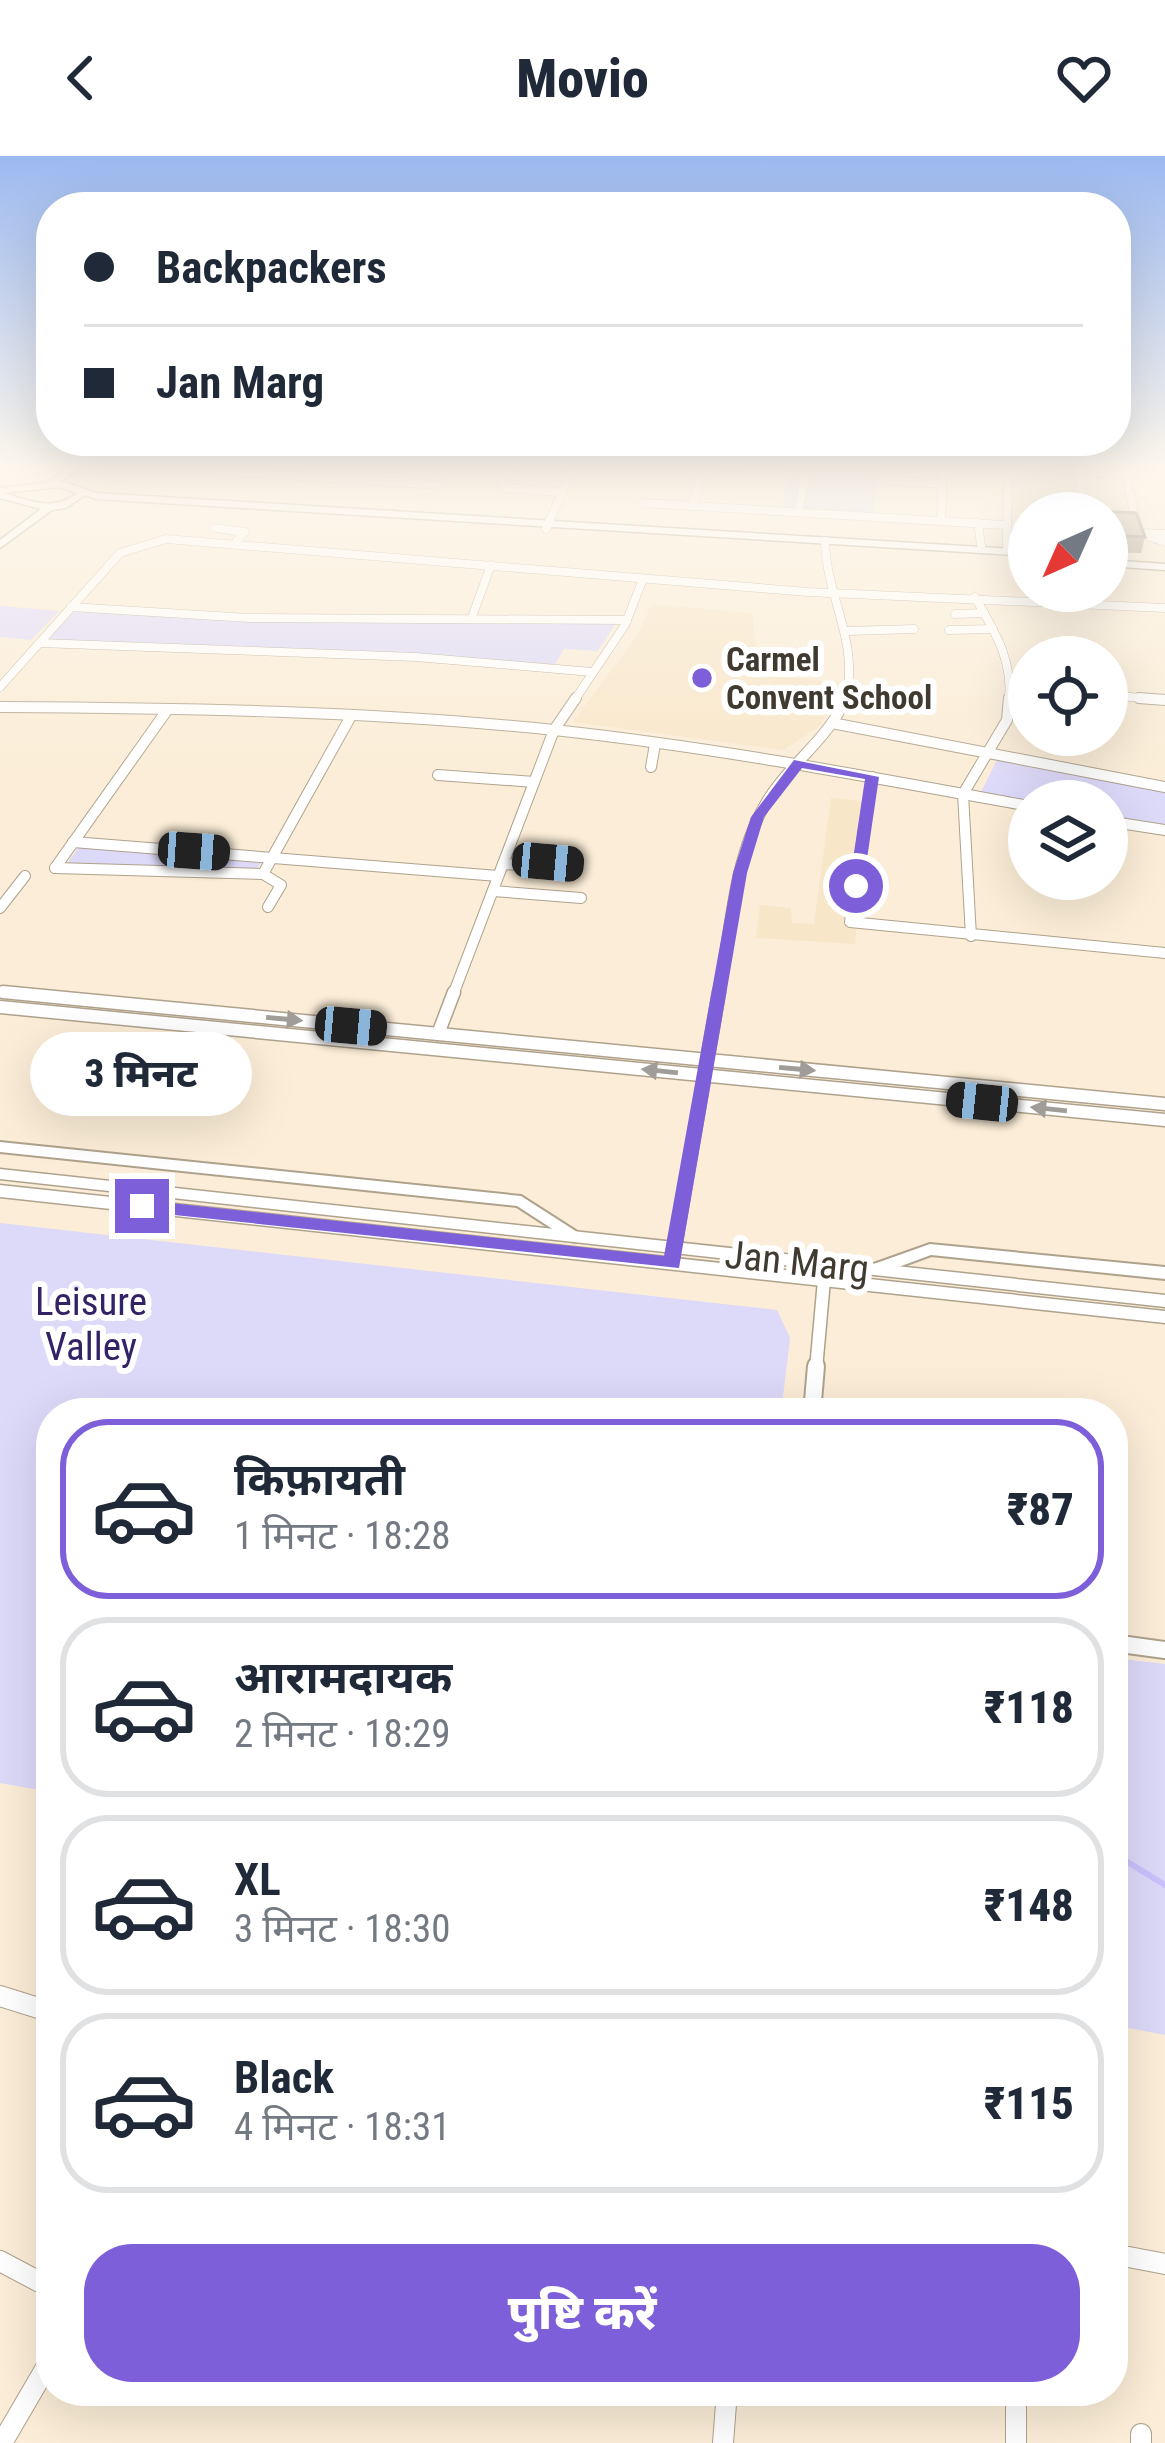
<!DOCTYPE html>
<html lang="hi">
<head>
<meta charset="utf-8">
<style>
	:root { --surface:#fff; --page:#f6f6f7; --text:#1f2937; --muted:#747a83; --line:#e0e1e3; --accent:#7c5fd9 }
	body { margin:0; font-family:"Roboto Condensed","Noto Sans Devanagari",sans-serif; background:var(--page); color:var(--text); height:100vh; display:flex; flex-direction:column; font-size:45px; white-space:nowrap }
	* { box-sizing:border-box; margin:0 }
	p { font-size:39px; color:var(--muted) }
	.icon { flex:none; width:66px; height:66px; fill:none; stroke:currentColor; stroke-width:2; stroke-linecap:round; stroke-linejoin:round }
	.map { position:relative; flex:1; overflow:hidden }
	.sheet { position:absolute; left:36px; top:1242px; width:1092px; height:1008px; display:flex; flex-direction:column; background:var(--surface); border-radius:48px; box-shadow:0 12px 48px #0002 }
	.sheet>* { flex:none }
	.top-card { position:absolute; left:36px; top:36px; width:1095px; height:264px; border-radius:48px; box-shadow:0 12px 48px #0002; display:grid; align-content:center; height:264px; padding:0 48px; background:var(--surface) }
	.needle { width:78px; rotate:225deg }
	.tools { position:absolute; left:1008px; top:336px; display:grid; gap:24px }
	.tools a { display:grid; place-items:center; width:120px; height:120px; border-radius:50%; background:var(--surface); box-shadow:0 12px 48px #0002; font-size:60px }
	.end { position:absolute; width:54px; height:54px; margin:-27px; border:15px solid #7c5fd9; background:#fff; box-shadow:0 0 0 6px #fff }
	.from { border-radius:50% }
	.bubble { position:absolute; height:84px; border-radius:42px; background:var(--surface); box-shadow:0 12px 48px #0002; font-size:39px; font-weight:800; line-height:84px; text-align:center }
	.car { position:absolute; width:36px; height:72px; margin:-36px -18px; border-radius:15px; box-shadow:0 0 9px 3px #0007; background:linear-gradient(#222 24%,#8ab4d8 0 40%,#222 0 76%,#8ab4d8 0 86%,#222 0) }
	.top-card b { display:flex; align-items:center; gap:42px; height:114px; font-size:45px }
	.top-card b+b { border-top:3px solid var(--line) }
	.top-card i { width:30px; height:30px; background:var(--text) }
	ul { padding:21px 0 0; list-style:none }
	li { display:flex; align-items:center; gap:36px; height:180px; margin:0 24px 18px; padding:0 24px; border:6px solid var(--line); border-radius:48px }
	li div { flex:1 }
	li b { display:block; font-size:45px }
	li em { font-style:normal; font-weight:800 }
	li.active { border-color:var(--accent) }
	li>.icon { width:108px; height:108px; stroke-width:1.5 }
	.button { display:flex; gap:24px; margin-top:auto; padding:24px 48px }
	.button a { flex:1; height:138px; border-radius:48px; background:var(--accent); color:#fff; font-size:48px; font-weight:800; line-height:138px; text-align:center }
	header { display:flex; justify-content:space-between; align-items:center; height:156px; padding:0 48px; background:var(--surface); font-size:54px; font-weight:800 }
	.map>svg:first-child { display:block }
	.built { fill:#f8e6c8 }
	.green { fill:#ddd9f9 }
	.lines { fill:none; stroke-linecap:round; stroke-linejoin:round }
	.stream { stroke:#cac1fd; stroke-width:6 }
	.minor-far4-casing { stroke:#afa28d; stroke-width:9 }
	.minor-far3-casing { stroke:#afa28d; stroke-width:12 }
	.minor-far2-casing { stroke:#afa28d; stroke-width:15 }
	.minor-far1-casing { stroke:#afa28d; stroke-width:20 }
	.minor-casing { stroke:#afa28d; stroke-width:22 }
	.tertiary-casing { stroke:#afa28d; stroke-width:4 }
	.secondary-casing { stroke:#afa28d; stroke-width:3 }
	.minor-far4 { stroke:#fff; stroke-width:8 }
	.minor-far3 { stroke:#fff; stroke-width:10 }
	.minor-far2 { stroke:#fff; stroke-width:12 }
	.minor-far1 { stroke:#fff; stroke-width:16 }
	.minor { stroke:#fff; stroke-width:20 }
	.tertiary { fill:#fff; fill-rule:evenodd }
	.secondary { fill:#fff; fill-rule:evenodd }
	.wall { fill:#ab9f8c }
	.building { fill:#c7b9a3; stroke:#8b8272; stroke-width:3 }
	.oneway { fill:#a09c98 }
	.route { fill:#7c5fd9 }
	.poi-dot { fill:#7c5fd9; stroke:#fff; stroke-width:4.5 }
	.labels { text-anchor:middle; stroke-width:12; stroke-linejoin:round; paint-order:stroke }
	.far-poi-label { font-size:33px; font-weight:bold; fill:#403a31; stroke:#fff; text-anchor:start }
	.street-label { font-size:39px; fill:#403a31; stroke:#fff }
	.park-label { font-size:39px; fill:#342266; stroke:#fff }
</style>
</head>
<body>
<header><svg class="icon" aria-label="back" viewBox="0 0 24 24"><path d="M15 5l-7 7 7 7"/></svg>Movio<svg class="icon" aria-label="heart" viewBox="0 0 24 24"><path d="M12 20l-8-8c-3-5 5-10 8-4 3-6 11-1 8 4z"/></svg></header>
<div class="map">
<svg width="1165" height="2287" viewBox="0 0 1165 2287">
	<rect width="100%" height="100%" fill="#fbedd7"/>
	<g class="built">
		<polygon points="651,448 752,457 759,517 839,527 820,570 783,594 573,566 639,477"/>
		<polygon points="831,642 868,646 855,788 756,782 760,749 791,752 792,767 814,768"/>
	</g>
	<g class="green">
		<polygon points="790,311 878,311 873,357 782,352"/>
		<polygon points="0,450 59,455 31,484 0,481"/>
		<polygon points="75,453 238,465 616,467 598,495 564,493 554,510 47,485"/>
		<polygon points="997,604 1165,634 1165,671 1107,662 1107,645 1029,645 980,638"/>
		<polygon points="79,691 261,707 255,715 66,709"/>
		<polygon points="0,1067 777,1154 790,1182 781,1257 51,1257 51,1636 0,1627"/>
		<polygon points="1113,1502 1165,1508 1165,1879 1113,1869"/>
	</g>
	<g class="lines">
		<polyline class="stream" points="1113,1697 1165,1729"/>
		<g class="minor-far4-casing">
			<g id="minor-far4">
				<polyline points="510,311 502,329 506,332 562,336"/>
				<polyline points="728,311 779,314"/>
				<polyline points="1078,311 1084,357"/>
				<polyline points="1124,311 1136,365"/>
				<polyline points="174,312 438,329 449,311"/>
				<polyline points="1079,316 1165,320"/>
				<polyline points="882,324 942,328"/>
				<polyline points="400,326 410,311"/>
				<polyline points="644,347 1004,369"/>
				<polyline points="692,350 704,311"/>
				<polyline points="798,356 805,323"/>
				<polyline points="941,365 943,311"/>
				<polyline points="978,367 981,389"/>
				<polyline points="215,372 245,376 234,388"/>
				<polyline points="546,373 573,311"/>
				<polyline points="1165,378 1139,377 1165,386"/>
				<path d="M825,385C826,441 861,488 845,545"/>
				<polyline points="1007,390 1008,311"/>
				<path d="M975,441C995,476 1013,504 1009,545"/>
				<polyline points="71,451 249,462 627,464"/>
				<polyline points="955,458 984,457"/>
				<polyline points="472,461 491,409"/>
				<polyline points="949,474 993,473"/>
				<polyline points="848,475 914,473"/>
				<polyline points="40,487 416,501 592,516"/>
				<polyline points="0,531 120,397 166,383 808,436 1165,452"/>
				<polyline points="1010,532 1029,534"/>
				<polyline points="1107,539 1165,544"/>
				<polyline points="574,545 625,469 643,423"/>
			</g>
		</g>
		<g class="minor-far3-casing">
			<g id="minor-far3">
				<polyline points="1139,542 1165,544"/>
				<path d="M0,551C185,552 370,555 554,574C713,591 871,621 1029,650"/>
				<polyline points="832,567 1165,631"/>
				<polyline points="651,611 655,588"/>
				<polyline points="438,619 534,626"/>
				<polyline points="872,621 850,766 1165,797"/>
				<polyline points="1107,665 1165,674"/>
				<polyline points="73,686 498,720"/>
				<polyline points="547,706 552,694"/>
				<polyline points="503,708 573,713"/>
				<polyline points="55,712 263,718 351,560"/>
				<polyline points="55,712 168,553"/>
				<polyline points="263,718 281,729 268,751"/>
				<polyline points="493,735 581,742"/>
				<polyline points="0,752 25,720"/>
				<polyline points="971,780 963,638 1007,564 1009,542"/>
				<polyline points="0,836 34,839"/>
				<polyline points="453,839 554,574 576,542"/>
				<path d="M719,839C730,777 733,702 766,647C789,608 828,584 846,542"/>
			</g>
		</g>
		<g class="minor-far2-casing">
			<g id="minor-far2">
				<polyline points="3,836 1165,948"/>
				<polyline points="0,851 1165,964"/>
				<polyline points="438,878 454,836"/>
				<polyline points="672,1107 719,836"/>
				<polyline points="816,1213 825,1113"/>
			</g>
		</g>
		<g class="minor-far1-casing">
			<g id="minor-far1">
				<polyline points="812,1257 816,1210"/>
				<polyline points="1113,1487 1165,1494"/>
			</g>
		</g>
		<g class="minor-casing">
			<g id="minor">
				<polyline points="0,1840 51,1856"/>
				<polyline points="1113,2098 1165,2108"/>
				<polyline points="0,2105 51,2132"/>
				<polyline points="1016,2235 1016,2287"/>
				<polyline points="1141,2278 1141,2287"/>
				<polyline points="2,2287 51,2203"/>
				<polyline points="723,2287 727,2235"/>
			</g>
		</g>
		<g class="tertiary-casing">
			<g id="tertiary">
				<polygon points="0,986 521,1040 585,1081 577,1086 571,1085 517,1050 0,996"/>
				<polygon points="930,1088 1165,1111 1165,1123 931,1099 877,1119 869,1113 871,1109"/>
			</g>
		</g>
		<g class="secondary-casing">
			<g id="secondary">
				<path d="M70,311H81L61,325L97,337L1029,394V400L96,343L85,339L66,352L52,354L0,392V384L41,353L0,342V332L46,327ZM59,331L77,337C53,356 31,345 4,337Z"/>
				<polygon points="1107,404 1165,408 1165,414 1107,410"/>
				<polygon points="0,1013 1165,1139 1165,1151 0,1023"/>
				<polygon points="0,1029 1165,1155 1165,1167 0,1041"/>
			</g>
		</g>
		<use href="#minor-far4" class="minor-far4"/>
		<use href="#minor-far3" class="minor-far3"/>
		<use href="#minor-far2" class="minor-far2"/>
		<use href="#minor-far1" class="minor-far1"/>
		<use href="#minor" class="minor"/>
		<use href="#tertiary" class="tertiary"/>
		<use href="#secondary" class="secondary"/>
	</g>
	<polygon class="wall" points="1100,355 1136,357 1145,381 1141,397 1107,396 1107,357 1099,357"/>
	<polygon class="building" points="1100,355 1136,357 1145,381 1107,379 1107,357 1100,357"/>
	<defs><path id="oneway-solid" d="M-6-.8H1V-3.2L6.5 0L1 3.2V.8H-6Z" transform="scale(3)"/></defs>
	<g class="oneway">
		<use href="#oneway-solid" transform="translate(284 863) rotate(5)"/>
		<use href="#oneway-solid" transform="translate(797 913) rotate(5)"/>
		<use href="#oneway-solid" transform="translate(660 915) rotate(-174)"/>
		<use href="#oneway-solid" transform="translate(1049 953) rotate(-174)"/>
	</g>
	<linearGradient id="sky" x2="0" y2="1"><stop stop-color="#9cb9f0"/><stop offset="0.49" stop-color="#fdf7ed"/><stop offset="1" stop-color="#fdf7ed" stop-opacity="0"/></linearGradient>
	<rect width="1165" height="631" fill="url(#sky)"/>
	<polygon class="route" points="794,604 879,621 863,730 856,734 849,730 865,623 802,612 764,661 747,717 679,1112 136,1055 136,1046 142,1044 664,1100 733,717 751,661"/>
	<circle class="poi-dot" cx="702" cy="522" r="12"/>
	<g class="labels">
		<g class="far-poi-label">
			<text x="726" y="515">Carmel<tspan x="726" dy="38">Convent School</tspan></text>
		</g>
		<g class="street-label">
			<text transform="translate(797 1105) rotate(6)" y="14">Jan Marg</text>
		</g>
		<g class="park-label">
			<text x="91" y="1159">Leisure<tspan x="91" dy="45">Valley</tspan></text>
		</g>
	</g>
</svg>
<div class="tools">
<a><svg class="needle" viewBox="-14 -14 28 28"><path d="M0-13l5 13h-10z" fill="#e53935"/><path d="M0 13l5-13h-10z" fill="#747a83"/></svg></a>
<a><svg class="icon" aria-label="locate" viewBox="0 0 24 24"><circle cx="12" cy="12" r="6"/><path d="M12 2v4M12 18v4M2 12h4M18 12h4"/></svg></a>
<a><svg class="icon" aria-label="layers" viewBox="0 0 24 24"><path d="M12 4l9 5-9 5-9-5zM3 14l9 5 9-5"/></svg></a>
</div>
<i class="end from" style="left:856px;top:730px"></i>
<i class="end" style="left:142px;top:1050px"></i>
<div class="bubble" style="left:30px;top:876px;width:222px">3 मिनट</div>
<i class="car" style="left:194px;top:695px;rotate:94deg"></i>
<i class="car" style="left:548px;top:706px;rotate:95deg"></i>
<i class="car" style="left:351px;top:870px;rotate:95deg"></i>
<i class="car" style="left:982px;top:946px;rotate:276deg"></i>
<div class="top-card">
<b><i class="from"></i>Backpackers</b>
<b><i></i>Jan Marg</b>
</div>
<section class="sheet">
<ul>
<li class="active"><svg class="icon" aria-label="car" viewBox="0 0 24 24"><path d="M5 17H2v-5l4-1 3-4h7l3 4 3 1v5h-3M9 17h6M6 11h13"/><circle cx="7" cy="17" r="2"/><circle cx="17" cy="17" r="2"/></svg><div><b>किफ़ायती</b><p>1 मिनट · 18:28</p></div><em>₹87</em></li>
<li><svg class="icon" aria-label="car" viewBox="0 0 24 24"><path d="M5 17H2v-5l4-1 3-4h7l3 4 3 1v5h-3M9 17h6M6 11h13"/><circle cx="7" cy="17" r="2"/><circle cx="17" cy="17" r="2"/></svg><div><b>आरामदायक</b><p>2 मिनट · 18:29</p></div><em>₹118</em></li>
<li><svg class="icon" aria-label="car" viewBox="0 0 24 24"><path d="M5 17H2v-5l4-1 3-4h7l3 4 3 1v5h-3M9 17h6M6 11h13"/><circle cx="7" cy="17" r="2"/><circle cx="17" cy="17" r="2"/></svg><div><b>XL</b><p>3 मिनट · 18:30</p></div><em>₹148</em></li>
<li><svg class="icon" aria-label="car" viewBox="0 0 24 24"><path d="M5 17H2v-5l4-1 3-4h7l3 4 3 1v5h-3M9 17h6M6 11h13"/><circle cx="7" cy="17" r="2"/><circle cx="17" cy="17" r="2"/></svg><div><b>Black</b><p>4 मिनट · 18:31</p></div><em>₹115</em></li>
</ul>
<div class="button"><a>पुष्टि करें</a></div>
</section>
</div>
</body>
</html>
